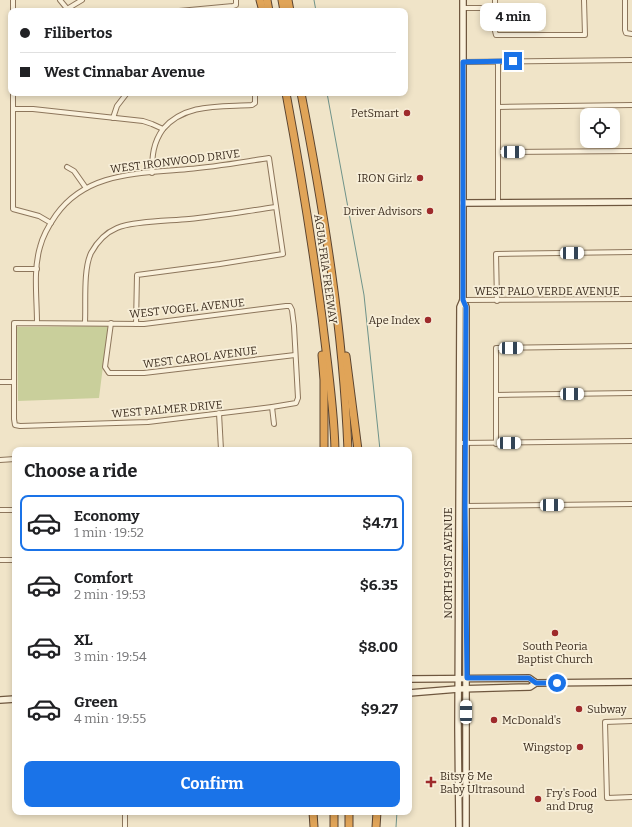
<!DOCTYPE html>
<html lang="en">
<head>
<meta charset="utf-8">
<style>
	:root { --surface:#fff; --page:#f6f6f6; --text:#202124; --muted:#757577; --line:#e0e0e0; --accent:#1a73e8 }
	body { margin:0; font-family:Bitter,serif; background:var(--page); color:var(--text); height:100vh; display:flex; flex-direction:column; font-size:15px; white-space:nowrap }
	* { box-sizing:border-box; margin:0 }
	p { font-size:13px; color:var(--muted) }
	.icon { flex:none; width:22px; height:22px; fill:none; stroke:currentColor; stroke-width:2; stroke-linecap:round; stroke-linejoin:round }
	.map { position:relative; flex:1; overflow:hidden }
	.side { position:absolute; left:12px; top:447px; width:400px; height:368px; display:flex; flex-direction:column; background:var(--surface); border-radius:8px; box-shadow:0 2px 6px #0003 }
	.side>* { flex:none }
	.hud { position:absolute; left:8px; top:8px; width:400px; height:88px; border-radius:8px; box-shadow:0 2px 6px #0003; display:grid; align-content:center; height:88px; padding:0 12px; background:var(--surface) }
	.controls { position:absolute; left:580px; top:108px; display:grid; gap:8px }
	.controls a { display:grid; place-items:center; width:40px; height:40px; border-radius:8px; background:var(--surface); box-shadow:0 2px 6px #0003; font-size:20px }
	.end { position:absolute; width:18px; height:18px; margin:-9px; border:5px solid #1a73e8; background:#fff; box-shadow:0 0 0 2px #fff }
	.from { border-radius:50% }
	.bubble { position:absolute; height:28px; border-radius:8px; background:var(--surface); box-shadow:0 2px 6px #0003; font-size:13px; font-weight:700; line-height:28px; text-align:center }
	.car { position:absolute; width:12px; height:24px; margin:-12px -6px; border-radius:5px; box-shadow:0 0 3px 1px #0007; background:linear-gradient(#fff 24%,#345 0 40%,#fff 0 76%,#345 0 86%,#fff 0) }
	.hud b { display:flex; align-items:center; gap:14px; height:38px; font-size:15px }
	.hud b+b { border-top:1px solid var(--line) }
	.hud i { width:10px; height:10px; background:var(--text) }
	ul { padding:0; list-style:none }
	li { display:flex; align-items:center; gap:12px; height:56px; margin:0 8px 6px; padding:0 4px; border:2px solid transparent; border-radius:8px }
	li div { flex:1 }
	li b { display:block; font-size:15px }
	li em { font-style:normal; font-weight:700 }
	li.current { border-color:var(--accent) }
	li>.icon { width:36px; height:36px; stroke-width:1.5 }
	h2 { padding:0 12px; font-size:18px; line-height:48px }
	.primary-button { display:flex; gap:8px; margin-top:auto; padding:8px 12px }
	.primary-button a { flex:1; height:46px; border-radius:8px; background:var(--accent); color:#fff; font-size:16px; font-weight:700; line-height:46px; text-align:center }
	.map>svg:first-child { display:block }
	.green { fill:#c9cf9b }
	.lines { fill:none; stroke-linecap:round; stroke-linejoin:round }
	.stream { stroke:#6f938a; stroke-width:1 }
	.street-casing { stroke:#8d765c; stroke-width:6 }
	.secondary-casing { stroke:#6f573f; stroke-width:8 }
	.highway-casing { stroke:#5b4430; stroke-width:9 }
	.street { stroke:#faf1dc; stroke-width:4 }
	.secondary { stroke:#faf1dc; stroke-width:5.5 }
	.highway { stroke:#e0a458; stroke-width:7 }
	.route { stroke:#1a73e8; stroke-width:5 }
	.poi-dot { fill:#9e2a2b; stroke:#f7eed8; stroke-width:1.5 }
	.labels { text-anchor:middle; stroke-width:3.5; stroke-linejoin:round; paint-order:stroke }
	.poi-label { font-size:11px; fill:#3d2e20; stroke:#f7eed8; text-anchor:end }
	.street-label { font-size:11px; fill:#3d2e20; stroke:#f7eed8 }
</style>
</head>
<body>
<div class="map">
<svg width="632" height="827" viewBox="0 0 632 827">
	<rect width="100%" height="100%" fill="#f0e4c8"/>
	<polygon class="green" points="108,326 99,398 18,401 17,327"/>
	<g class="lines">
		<g class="stream">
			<polyline points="314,0 316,11"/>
			<polyline points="327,93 364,295 380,450"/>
			<polyline points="396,827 397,812"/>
		</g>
		<g class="street-casing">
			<g id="street">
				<polyline points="60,0 69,11"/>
				<polyline points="495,0 495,31 496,35 585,35 584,0"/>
				<polyline points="625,0 625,30 626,33 632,34"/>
				<polyline points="463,8 495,8"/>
				<polyline points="67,9 82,0"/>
				<polyline points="13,11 13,0"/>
				<polyline points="179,11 233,6 236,5 236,0"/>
				<polyline points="463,62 632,60"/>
				<polyline points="498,62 498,203"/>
				<polyline points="13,93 13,209 39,216 51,223"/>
				<polyline points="498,107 632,105"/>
				<path d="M13,109H33L143,121L152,124L163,129C185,103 220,107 252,105L255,103V93"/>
				<polyline points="113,118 117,106 127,93"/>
				<polyline points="498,152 632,151"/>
				<polyline points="67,167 74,171 86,188"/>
				<path d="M152,173C152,156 153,143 163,129"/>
				<polyline points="16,269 37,269"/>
				<polyline points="463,300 632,299"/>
				<polyline points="497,301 496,254 632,252"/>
				<polygon points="286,306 290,306 292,310 294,326 298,398 296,403 272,407 148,422 20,426 15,425 14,419 14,323 144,324"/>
				<path d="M85,322C86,303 83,270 91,253C97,242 105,233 117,228C133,221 169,221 189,219C218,216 247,211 276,207"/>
				<path d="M37,323C37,298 33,271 40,247C43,235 49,225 56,215C87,171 140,174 188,169C215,167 242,162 269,158L283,254L220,264L137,275L136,324"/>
				<polyline points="111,323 105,367 109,373 144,373 295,355"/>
				<polyline points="0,382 14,382"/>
				<polyline points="496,395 632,393"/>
				<polyline points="272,407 274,424"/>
				<polyline points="219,413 221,450"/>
				<polyline points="459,443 632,441"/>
				<polyline points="496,444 496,348 632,346"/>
				<polyline points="0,460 15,459"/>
				<polyline points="465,506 632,504"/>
				<polyline points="0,510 15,510"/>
				<polyline points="0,560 15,560"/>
				<polyline points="632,721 605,722 607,798 632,797"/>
				<polyline points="125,827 125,812"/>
			</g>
		</g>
		<g class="secondary-casing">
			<g id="secondary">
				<polyline points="463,203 632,202"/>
				<polyline points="463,300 466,307 466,827"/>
				<polyline points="409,679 529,678 536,683 632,682"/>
				<polyline points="409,693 458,689 530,687 536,683"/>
				<polyline points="0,700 15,699"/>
				<polyline points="459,827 458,728 460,307 463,300 463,0"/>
			</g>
		</g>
		<g class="highway-casing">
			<g id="highway">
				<polyline points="260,0 263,11"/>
				<polyline points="267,0 269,11"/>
				<polyline points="282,0 284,11"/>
				<polyline points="288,0 290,11"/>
				<path d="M286,93C300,168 312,242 322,317C327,361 334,406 335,450"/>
				<path d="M301,93C324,212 343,328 348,450"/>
				<polyline points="322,355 324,380 324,450"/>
				<polyline points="346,356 358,450"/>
				<polyline points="313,812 314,827"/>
				<polyline points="334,827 334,812"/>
				<polyline points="349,827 349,812"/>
				<polyline points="376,827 377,812"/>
			</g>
		</g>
		<use href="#street" class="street"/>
		<use href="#secondary" class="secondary"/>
		<use href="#highway" class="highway"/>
	</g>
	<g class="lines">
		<polyline class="route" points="513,61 463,62 463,300 466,307 465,506 467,678 529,678 536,683 557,683"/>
	</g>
	<g class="poi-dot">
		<circle cx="407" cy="113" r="4"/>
		<circle cx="420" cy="178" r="4"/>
		<circle cx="430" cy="211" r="4"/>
		<circle cx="428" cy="320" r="4"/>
		<circle cx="555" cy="633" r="4"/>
		<circle cx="579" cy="709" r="4"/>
		<circle cx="494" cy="720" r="4"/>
		<circle cx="580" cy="747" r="4"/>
		<path d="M429 776h4v4h4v4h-4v4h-4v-4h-4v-4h4z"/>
		<circle cx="538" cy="799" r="4"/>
	</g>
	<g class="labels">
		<g class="poi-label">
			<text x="399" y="117">PetSmart</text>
			<text x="412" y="182">IRON Girlz</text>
			<text x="422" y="215">Driver Advisors</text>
			<text x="420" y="324">Ape Index</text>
			<text x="555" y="650" text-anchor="middle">South Peoria<tspan x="555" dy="13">Baptist Church</tspan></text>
			<text x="587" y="713" text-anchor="start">Subway</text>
			<text x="502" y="724" text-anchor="start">McDonald's</text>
			<text x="572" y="751">Wingstop</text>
			<text x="440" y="780" text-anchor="start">Bitsy &amp; Me<tspan x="440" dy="13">Baby Ultrasound</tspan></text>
			<text x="546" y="797" text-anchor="start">Fry's Food<tspan x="546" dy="13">and Drug</tspan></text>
		</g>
		<g class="street-label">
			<text transform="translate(175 161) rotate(-7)" y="4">WEST IRONWOOD DRIVE</text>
			<text transform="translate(326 269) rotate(82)" y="4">AGUA FRIA FREEWAY</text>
			<text x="547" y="295">WEST PALO VERDE AVENUE</text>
			<text transform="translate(187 308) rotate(-6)" y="4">WEST VOGEL AVENUE</text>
			<text transform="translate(200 357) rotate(-7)" y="4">WEST CAROL AVENUE</text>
			<text transform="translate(167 409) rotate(-5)" y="4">WEST PALMER DRIVE</text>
			<text transform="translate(448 563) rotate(-90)" y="4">NORTH 91ST AVENUE</text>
		</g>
	</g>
</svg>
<div class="controls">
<a><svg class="icon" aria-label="locate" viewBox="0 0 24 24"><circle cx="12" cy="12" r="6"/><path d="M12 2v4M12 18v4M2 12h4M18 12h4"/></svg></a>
</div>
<i class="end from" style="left:557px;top:683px"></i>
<i class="end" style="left:513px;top:61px"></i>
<div class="bubble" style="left:480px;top:3px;width:66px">4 min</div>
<i class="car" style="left:513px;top:152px;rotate:90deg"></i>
<i class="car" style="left:572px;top:253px;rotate:89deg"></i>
<i class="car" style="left:511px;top:348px;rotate:89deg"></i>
<i class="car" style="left:572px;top:394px;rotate:89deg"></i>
<i class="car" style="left:509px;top:443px;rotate:89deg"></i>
<i class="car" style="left:552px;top:505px;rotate:89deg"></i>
<i class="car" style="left:466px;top:712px;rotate:0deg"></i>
<div class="hud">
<b><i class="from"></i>Filibertos</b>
<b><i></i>West Cinnabar Avenue</b>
</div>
<section class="side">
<h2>Choose a ride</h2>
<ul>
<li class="current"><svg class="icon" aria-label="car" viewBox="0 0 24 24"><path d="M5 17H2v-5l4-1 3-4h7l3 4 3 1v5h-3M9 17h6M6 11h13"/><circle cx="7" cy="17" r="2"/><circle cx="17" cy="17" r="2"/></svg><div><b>Economy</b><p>1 min · 19:52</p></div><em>$4.71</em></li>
<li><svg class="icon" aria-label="car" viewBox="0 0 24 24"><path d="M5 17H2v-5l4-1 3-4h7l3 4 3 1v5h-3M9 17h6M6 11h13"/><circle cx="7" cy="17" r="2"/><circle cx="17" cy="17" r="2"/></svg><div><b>Comfort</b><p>2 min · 19:53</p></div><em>$6.35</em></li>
<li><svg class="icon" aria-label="car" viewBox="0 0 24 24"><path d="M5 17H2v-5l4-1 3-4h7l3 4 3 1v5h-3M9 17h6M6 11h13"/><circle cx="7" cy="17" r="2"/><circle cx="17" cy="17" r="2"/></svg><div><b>XL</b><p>3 min · 19:54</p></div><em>$8.00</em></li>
<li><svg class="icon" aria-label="car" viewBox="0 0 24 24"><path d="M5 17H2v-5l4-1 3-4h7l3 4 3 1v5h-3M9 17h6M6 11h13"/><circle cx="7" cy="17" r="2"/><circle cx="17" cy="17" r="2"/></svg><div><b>Green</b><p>4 min · 19:55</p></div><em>$9.27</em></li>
</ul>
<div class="primary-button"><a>Confirm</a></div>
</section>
</div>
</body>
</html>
